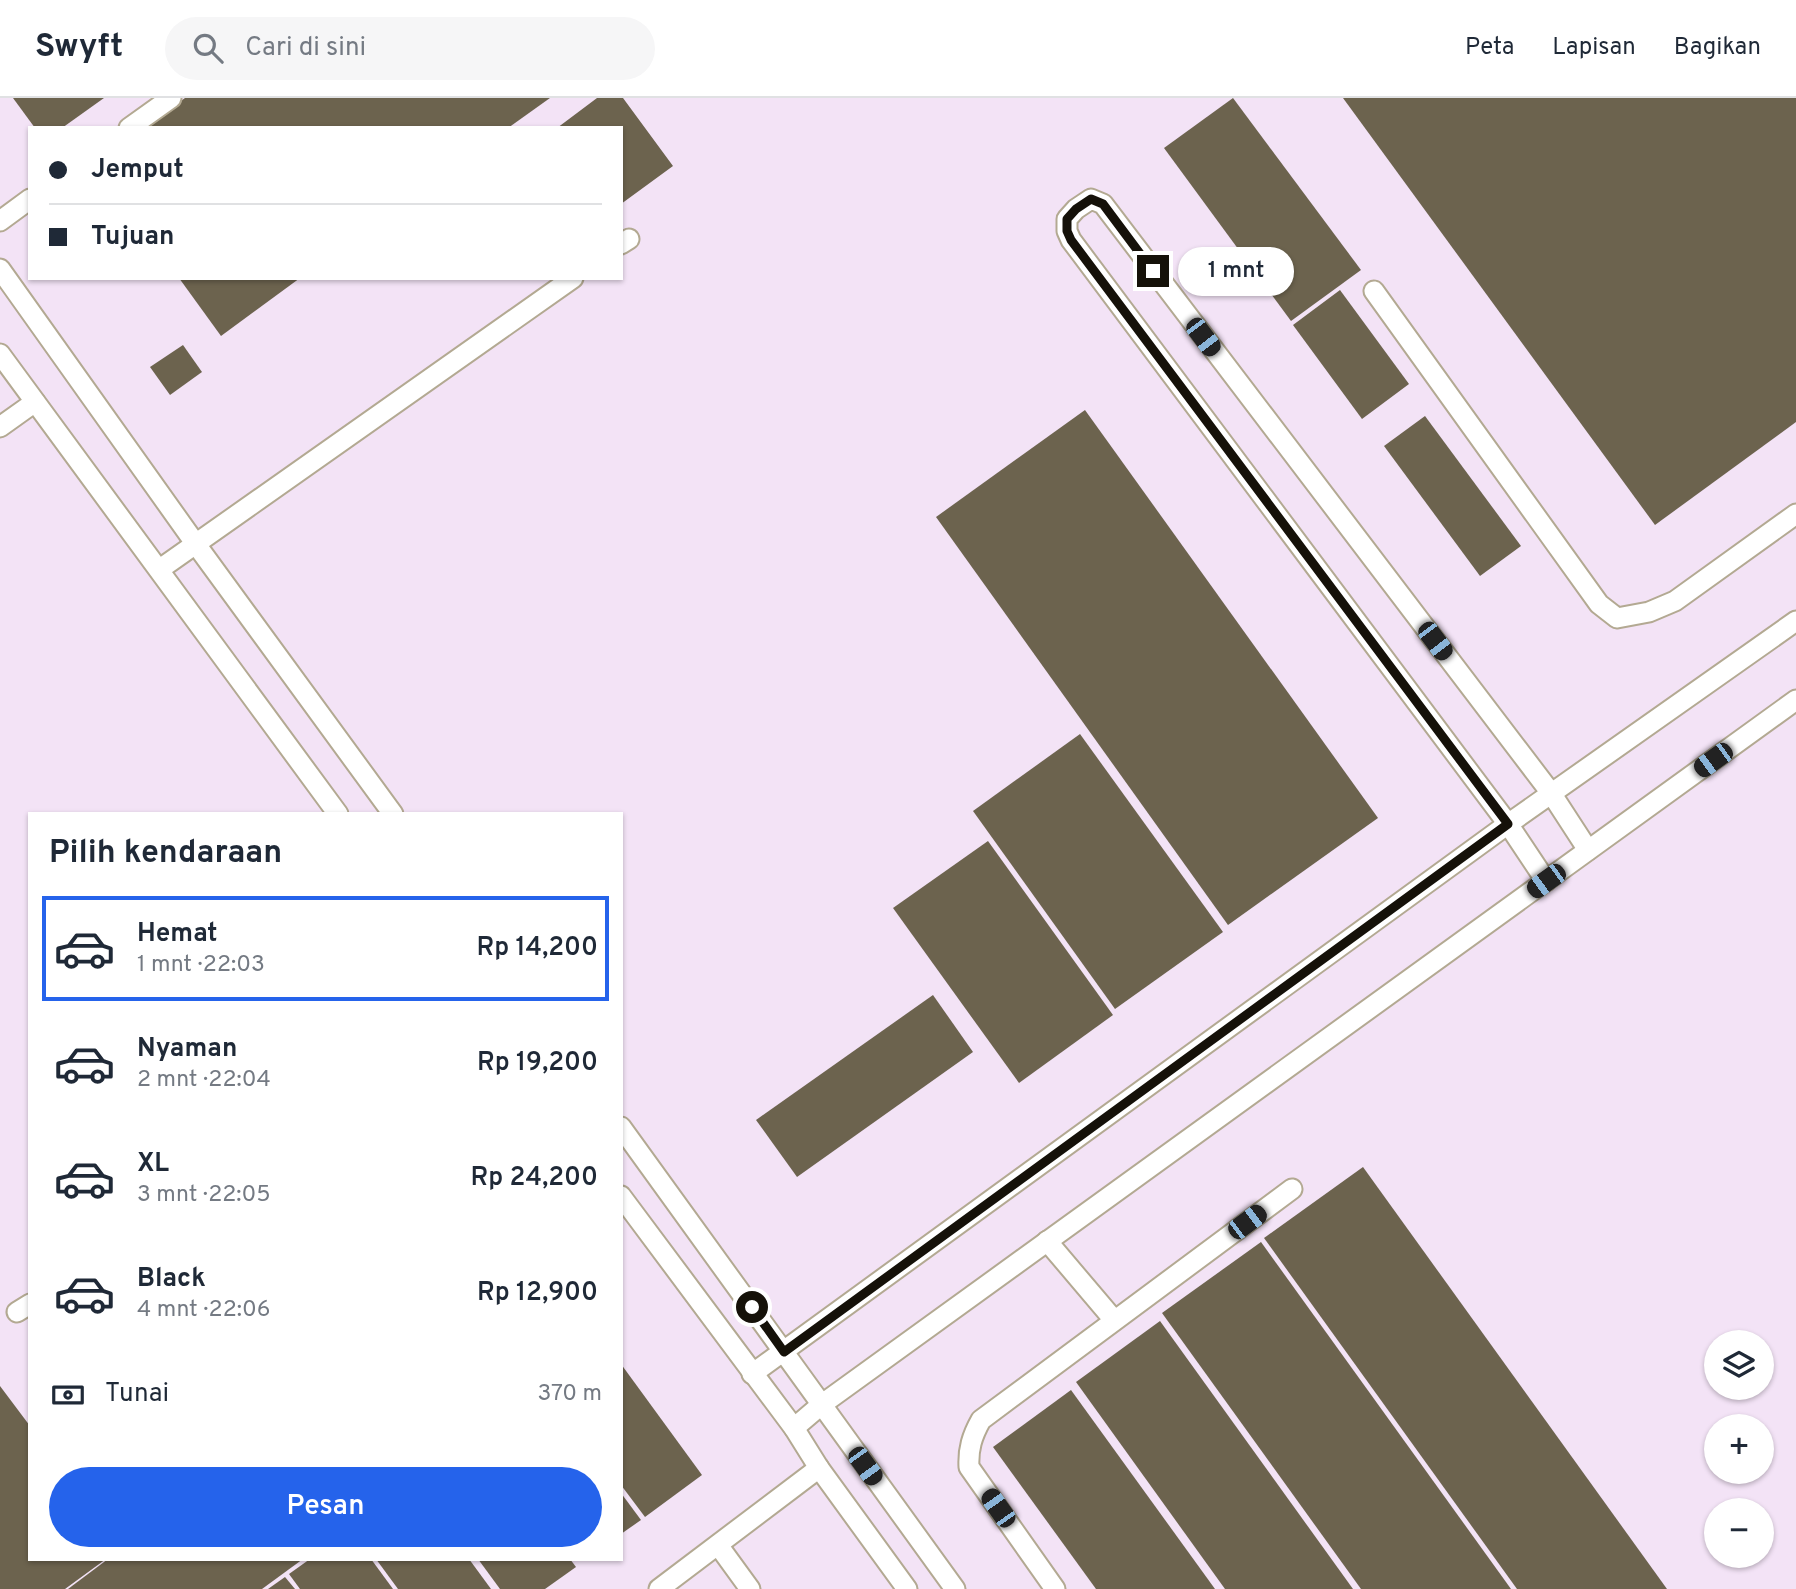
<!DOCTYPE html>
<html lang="id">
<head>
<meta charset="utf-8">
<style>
	:root { --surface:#fff; --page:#f6f6f7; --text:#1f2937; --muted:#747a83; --line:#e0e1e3; --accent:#2563eb }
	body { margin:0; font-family:Overpass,sans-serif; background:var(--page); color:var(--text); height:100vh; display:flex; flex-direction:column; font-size:26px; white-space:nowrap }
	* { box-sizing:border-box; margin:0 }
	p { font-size:23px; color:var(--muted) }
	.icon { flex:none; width:38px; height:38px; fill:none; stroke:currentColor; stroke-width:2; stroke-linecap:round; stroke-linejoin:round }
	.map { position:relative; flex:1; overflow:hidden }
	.side { position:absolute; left:28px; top:714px; width:595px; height:749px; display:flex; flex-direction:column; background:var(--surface); border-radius:0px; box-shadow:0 2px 5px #0004 }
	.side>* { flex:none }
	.hud { position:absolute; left:28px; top:28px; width:595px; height:154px; border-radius:0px; box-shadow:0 2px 5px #0004; display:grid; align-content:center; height:154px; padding:0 21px; background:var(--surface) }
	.controls { position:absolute; left:1704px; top:1232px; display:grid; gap:14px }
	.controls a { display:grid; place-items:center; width:70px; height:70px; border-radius:50%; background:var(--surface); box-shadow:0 2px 5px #0004; font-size:35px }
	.end { position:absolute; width:32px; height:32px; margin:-16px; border:9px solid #151109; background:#fff; box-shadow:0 0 0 4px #fff }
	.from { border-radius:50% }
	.bubble { position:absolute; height:49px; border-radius:24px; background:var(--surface); box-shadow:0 2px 5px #0004; font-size:23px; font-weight:600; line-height:49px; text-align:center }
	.car { position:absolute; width:21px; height:42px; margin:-21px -10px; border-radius:9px; box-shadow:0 0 5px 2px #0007; background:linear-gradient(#222 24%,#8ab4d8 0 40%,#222 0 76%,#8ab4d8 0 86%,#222 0) }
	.hud b { display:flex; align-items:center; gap:24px; height:66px; font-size:26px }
	.hud b+b { border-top:2px solid var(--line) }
	.hud i { width:18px; height:18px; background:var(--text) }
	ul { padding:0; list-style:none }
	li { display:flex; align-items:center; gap:21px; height:105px; margin:0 14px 10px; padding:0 7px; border:4px solid transparent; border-radius:0px }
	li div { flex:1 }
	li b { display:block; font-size:26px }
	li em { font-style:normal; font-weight:600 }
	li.selected { border-color:var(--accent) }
	li>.icon { width:63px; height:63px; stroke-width:1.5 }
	h2 { padding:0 21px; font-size:32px; line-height:84px }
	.pay { display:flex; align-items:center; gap:18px; height:77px; padding:0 21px; font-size:26px }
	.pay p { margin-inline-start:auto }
	.cta { display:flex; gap:14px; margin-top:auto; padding:14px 21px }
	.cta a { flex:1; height:80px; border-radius:42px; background:var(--accent); color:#fff; font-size:28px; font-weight:600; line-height:80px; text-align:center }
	header { display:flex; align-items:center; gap:42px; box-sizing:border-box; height:98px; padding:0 35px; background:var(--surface); border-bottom:2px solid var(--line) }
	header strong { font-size:33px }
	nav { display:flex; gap:38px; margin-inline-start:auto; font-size:24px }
	.search { width:490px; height:63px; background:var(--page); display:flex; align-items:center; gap:18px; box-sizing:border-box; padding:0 24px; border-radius:38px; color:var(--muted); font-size:26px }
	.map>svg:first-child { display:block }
	.industrial { fill:#f3e3f6; fill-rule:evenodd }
	.building { fill:#6c634e }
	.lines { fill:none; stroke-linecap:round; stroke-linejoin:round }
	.lane-casing { stroke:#b3a992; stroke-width:23 }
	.lane { stroke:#fff; stroke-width:19 }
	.route { stroke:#151109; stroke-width:9 }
</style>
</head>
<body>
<header>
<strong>Swyft</strong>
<div class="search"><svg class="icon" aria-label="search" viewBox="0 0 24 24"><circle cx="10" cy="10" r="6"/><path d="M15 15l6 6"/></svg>Cari di sini</div>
<nav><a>Peta</a><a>Lapisan</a><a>Bagikan</a></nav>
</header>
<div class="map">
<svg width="1796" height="1491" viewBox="0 0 1796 1491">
	<rect width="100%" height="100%" fill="#fdf2db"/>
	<path class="industrial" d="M0,0H1796V1491H0ZM30,30H621V180H30ZM30,716H621V1461H30ZM1717,1244H1762V1290H1717ZM1717,1328H1762V1374H1717ZM1717,1412H1762V1458H1717Z"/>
	<g class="building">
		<polygon points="13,0 104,0 62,30 35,30"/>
		<polygon points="185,0 550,0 508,30 144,30"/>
		<polygon points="597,0 623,0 673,68 621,106 621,30 557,30"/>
		<polygon points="1233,0 1361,172 1291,223 1164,50"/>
		<polygon points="1343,0 1796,0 1796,324 1655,427"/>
		<polygon points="179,180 300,180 221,238"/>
		<polygon points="1340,192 1409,286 1362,321 1293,227"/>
		<polygon points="183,247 202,274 170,297 150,269"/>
		<polygon points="1085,312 1378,720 1228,827 936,419"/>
		<polygon points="1425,318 1521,448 1480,478 1384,348"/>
		<polygon points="1080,636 1223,834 1115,911 973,713"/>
		<polygon points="988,743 1113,917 1019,985 893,810"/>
		<polygon points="933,897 973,954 797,1079 756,1022"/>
		<polygon points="1363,1069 1667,1491 1517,1491 1264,1140"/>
		<polygon points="1261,1144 1511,1491 1361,1491 1162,1215"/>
		<polygon points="1160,1223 1353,1491 1225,1491 1076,1284"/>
		<polygon points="621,1266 702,1377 645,1419 621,1387"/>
		<polygon points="0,1288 30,1328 30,1461 106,1461 65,1491 0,1491"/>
		<polygon points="1071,1292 1215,1491 1096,1491 993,1349"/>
		<polygon points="621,1395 641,1422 621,1436"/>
		<polygon points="108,1461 303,1461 262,1491 68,1491"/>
		<polygon points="310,1461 371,1461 393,1491 300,1491 289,1476"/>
		<polygon points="376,1461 469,1461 491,1491 398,1491"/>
		<polygon points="478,1461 570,1461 576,1469 545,1491 500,1491"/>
		<polygon points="285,1479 295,1491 268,1491"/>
	</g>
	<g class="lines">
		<g class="lane-casing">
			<g id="lane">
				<polyline points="129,30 171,0"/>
				<polyline points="0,123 30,101"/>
				<polyline points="621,146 629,141"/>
				<polyline points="0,171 195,445 393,716"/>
				<polyline points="1374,193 1599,506 1617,520 1649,514 1675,503 1796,416"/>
				<polyline points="0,256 338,716"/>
				<polyline points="0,329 35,304"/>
				<polyline points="160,471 573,180"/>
				<polyline points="1546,783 1508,726 1071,142 1067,133 1067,121 1076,111 1091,101 1103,106 1551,695 1588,752"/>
				<polyline points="621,1029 955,1491"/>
				<polyline points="621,1098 794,1330 819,1370 907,1491"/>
				<polyline points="1047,1143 1114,1222"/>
				<polyline points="17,1214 30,1206"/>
				<polyline points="752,1276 1508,726 1796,523"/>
				<polyline points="794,1330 821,1307 1796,602"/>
				<polyline points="718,1447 750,1491"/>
				<polyline points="659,1491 819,1370"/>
				<path d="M1055,1491L969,1369C968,1351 972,1338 981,1322L1292,1091"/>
			</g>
		</g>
		<use href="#lane" class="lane"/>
	</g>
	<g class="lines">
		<polyline class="route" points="752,1209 784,1254 1508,726 1071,142 1067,133 1067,121 1076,111 1091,101 1103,106 1153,173"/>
	</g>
</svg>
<div class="controls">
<a><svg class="icon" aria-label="layers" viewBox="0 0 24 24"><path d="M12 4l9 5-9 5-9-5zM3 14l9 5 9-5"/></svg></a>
<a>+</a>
<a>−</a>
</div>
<i class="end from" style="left:752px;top:1209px"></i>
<i class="end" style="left:1153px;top:173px"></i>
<div class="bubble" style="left:1178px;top:149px;width:116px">1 mnt</div>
<i class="car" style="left:1203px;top:239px;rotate:143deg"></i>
<i class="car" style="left:1435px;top:543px;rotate:143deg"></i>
<i class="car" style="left:1713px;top:662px;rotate:234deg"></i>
<i class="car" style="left:1546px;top:783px;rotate:234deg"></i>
<i class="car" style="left:1247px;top:1124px;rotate:53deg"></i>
<i class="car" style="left:865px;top:1368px;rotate:144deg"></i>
<i class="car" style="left:998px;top:1410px;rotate:325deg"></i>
<div class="hud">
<b><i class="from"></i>Jemput</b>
<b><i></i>Tujuan</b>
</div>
<section class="side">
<h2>Pilih kendaraan</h2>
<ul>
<li class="selected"><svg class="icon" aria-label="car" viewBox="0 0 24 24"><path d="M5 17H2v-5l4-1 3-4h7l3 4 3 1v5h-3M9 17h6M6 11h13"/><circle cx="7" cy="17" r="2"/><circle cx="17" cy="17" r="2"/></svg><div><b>Hemat</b><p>1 mnt · 22:03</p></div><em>Rp 14,200</em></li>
<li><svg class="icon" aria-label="car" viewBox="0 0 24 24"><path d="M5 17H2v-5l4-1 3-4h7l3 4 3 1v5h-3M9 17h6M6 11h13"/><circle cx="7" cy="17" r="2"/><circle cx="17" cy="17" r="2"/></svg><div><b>Nyaman</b><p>2 mnt · 22:04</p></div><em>Rp 19,200</em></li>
<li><svg class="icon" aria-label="car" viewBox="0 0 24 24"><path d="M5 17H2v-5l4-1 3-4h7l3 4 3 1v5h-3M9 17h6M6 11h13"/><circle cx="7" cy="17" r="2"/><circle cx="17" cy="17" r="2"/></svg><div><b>XL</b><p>3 mnt · 22:05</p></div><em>Rp 24,200</em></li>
<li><svg class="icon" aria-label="car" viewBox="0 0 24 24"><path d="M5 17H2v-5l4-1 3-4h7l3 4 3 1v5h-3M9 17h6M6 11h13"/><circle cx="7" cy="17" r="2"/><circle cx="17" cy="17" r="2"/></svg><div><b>Black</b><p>4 mnt · 22:06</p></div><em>Rp 12,900</em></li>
</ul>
<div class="pay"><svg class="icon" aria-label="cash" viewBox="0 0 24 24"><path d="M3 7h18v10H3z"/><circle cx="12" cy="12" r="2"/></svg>Tunai<p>370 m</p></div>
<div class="cta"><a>Pesan</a></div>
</section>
</div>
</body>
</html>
